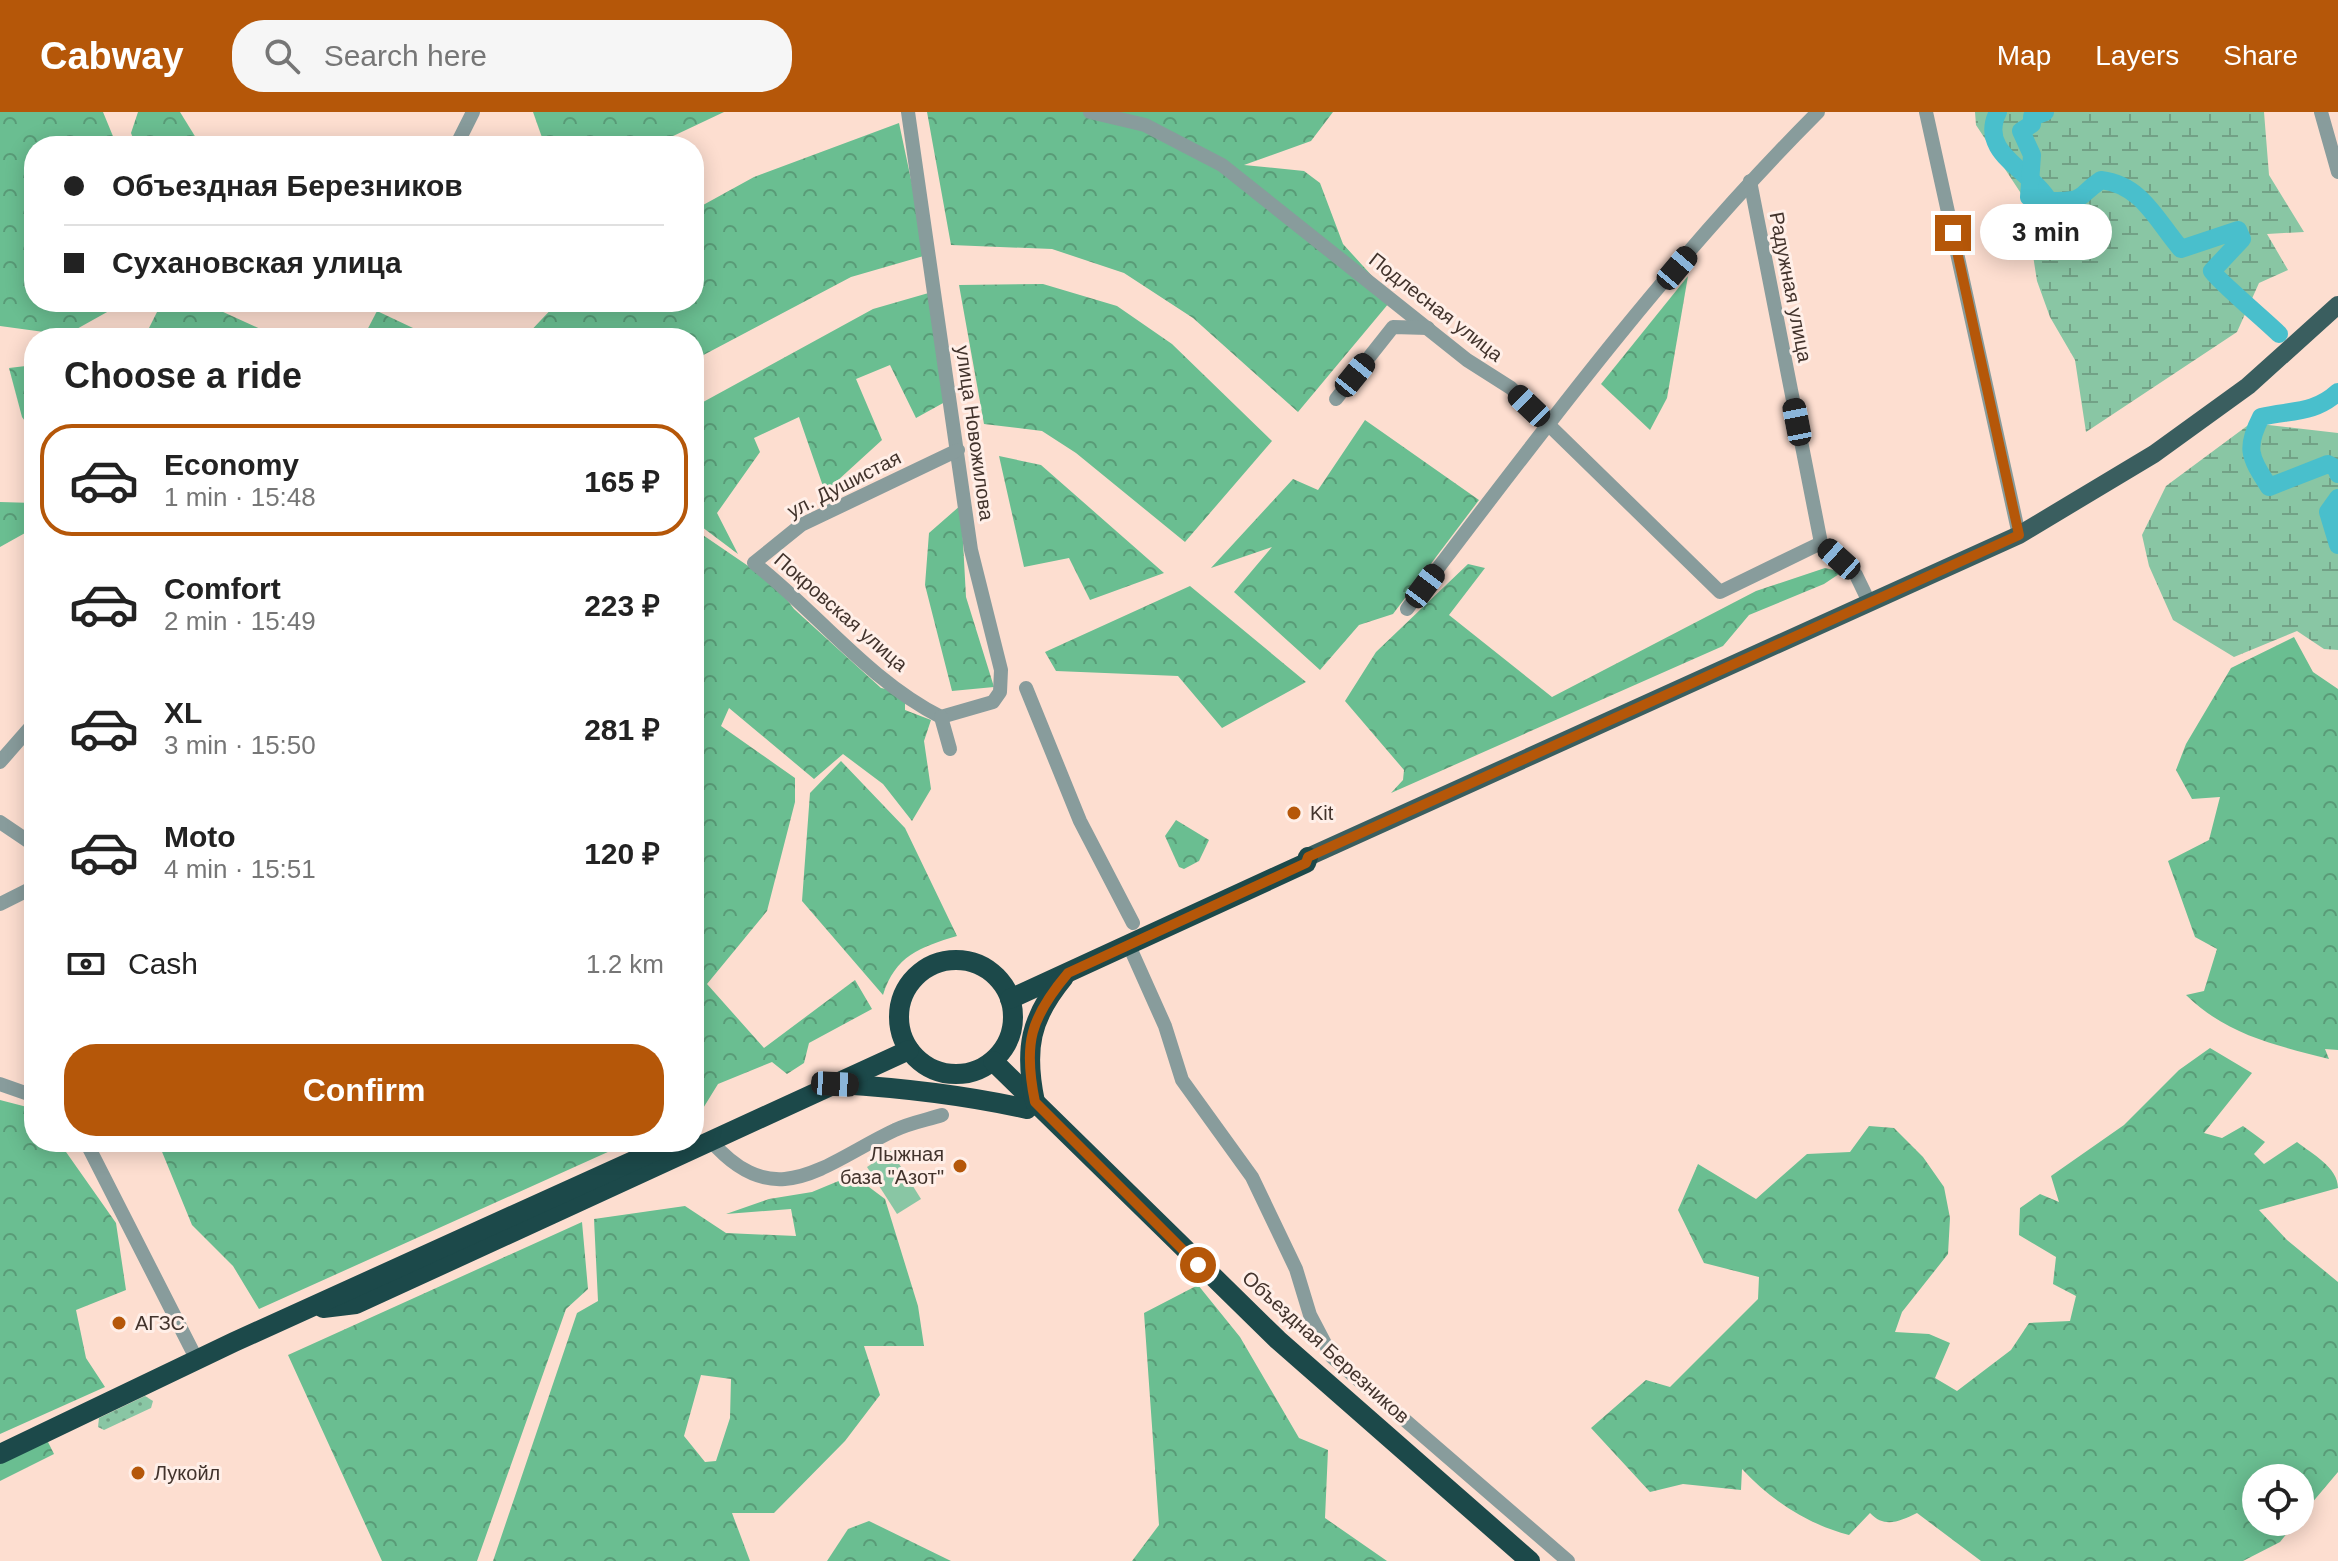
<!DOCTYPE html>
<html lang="en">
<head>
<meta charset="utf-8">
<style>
	:root { --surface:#fff; --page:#f6f6f6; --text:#222; --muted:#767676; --line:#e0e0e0; --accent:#b55709 }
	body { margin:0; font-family:Arial,sans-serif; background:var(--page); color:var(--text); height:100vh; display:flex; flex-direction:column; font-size:30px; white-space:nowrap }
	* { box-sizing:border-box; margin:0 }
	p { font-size:26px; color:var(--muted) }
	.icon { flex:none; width:44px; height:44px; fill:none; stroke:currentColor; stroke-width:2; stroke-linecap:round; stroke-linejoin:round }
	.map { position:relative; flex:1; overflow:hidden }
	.side { position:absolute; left:24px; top:216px; width:680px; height:824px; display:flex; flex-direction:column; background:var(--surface); border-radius:32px; box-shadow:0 4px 20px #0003 }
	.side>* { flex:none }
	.top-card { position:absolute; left:24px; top:24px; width:680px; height:176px; border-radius:32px; box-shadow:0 4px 20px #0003; display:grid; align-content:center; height:176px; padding:0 40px; background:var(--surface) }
	.controls { position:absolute; left:2242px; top:1352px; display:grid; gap:16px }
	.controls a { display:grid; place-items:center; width:72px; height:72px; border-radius:50%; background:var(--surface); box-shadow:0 4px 20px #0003; font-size:40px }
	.end { position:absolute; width:36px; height:36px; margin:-18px; border:10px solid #b55709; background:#fff; box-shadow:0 0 0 4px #fff }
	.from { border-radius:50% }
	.bubble { position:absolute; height:56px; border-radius:28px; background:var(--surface); box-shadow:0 4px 20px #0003; font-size:26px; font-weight:600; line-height:56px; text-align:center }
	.car { position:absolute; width:24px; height:48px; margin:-24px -12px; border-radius:10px; box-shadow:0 0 6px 2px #0007; background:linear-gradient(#222 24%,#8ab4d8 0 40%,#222 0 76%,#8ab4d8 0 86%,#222 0) }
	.top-card b { display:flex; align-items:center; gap:28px; height:76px; font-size:30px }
	.top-card b+b { border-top:2px solid var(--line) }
	.top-card i { width:20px; height:20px; background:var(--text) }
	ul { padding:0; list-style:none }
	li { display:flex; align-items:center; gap:24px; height:112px; margin:0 16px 12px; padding:0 24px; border:4px solid transparent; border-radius:32px }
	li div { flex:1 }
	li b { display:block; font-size:30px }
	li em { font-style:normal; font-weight:600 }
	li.on { border-color:var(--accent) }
	li>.icon { width:72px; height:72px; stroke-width:1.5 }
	h2 { padding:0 40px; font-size:36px; line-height:96px }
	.pay { display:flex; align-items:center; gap:20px; height:88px; padding:0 40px; font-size:30px }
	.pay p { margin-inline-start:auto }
	.primary-button { display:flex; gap:16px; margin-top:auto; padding:16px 40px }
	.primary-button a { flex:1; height:92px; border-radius:32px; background:var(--accent); color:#fff; font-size:32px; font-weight:600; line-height:92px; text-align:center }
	header { display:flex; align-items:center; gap:48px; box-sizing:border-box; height:112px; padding:0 40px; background:var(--accent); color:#fff }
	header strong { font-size:38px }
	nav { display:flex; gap:44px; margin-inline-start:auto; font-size:28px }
	.search { width:560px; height:72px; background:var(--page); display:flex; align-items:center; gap:20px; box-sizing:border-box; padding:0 28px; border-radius:32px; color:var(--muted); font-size:30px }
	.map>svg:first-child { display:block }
	.grass { fill:url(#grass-dots) }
	.forest { fill:url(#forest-crowns); fill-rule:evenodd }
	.wetland { fill:url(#wetland-marsh) }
	.pitch { fill:#89c6a4 }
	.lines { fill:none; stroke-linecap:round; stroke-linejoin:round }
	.river { stroke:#49bfcc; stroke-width:18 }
	.minor { stroke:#889c9c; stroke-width:14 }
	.major { stroke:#3a5e5f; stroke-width:18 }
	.highway { stroke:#1c494a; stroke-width:20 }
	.route { stroke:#b55709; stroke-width:10 }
	.poi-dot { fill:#b55709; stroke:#ffefe8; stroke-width:3 }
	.labels { text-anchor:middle; stroke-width:6; stroke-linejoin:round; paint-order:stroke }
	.street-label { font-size:20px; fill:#42332c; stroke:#ffefe8 }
	.poi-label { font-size:20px; fill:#42332c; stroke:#ffefe8; text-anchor:start }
</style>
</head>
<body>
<header>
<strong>Cabway</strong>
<div class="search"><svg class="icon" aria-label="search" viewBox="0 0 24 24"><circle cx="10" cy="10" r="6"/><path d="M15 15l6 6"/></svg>Search here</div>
<nav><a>Map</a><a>Layers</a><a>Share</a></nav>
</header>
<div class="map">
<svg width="2338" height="1449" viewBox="0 0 2338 1449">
	<defs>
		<pattern id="grass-dots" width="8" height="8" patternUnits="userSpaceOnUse" patternTransform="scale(2)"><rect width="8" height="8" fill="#89c6a4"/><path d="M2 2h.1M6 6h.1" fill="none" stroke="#72a186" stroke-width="1.8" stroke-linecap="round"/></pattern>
		<pattern id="forest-crowns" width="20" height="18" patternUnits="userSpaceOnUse" patternTransform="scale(2)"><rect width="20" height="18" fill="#6abe91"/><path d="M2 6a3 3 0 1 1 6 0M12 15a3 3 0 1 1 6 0" fill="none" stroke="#599b77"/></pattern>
		<pattern id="wetland-marsh" width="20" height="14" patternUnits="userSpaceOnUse" patternTransform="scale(2)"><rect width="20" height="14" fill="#89c6a4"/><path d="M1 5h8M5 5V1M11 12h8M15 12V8" fill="none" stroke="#72a186"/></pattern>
	</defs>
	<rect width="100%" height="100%" fill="#fdded0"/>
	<polygon class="grass" points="145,1284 153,1289 151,1296 104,1318 98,1315 99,1306"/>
	<g class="forest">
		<polygon points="0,0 103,0 117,34 34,34 34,190 125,190 66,223 0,214"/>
		<polygon points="138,0 180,0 201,34 136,34 131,21"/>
		<polygon points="533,0 724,0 652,34 545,34"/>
		<polygon points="927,0 1333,0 1311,29 1244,53 1304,59 1320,71 1343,132 1373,165 1389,191 1298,300 1193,206 1124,161 1052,137 951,133"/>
		<polygon points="899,11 927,143 851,165 694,248 694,226 524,226 558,190 694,190 694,98 754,65"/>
		<polygon points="1688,164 1667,286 1650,318 1601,272"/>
		<polygon points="1043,172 1117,194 1172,232 1272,329 1185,430 1076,341 1042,319 984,312 959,173"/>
		<polygon points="932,180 954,285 916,306 890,253 856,267 882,328 825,380 799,305 754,326 760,340 717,401 738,442 694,409 694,295 873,197"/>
		<polygon points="162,190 221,190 221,199 280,226 133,226 146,222"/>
		<polygon points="377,199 413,216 423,226 363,226"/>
		<polygon points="34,253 34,322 22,305 9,256"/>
		<polygon points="1365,308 1479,388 1393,502 1359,513 1320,558 1234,480 1272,435 1211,456 1293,367 1318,378"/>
		<polygon points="999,344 1041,353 1164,461 1090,488 1069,446 1024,455"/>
		<polygon points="0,390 34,391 34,416 0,435"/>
		<polygon points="961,393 966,485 994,575 952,579 925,473 929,421"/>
		<polygon points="694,417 776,473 794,497 881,576 905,581 905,598 931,608 924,629 931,677 912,709 883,672 843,642 814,667 729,596 721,614 795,666 795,690 767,799 707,872 764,936 855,868 872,897 809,931 804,951 787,962 772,950 718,972 702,998 694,1001"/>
		<polygon points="1468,452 1485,456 1449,503 1552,585 1756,479 1825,456 1842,460 1824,472 1749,503 1723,534 1391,681 1403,668 1404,658 1345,589 1376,540"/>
		<polygon points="1190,474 1306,570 1222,616 1178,564 1056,559 1045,540"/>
		<path d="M2294,525L2313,560L2338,577V938L2325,937L2329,947C2275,933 2227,923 2186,883L2204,879L2217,837L2195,825L2168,749L2209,728L2220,685L2192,687L2176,658L2186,632L2231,556Z"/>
		<path d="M841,649L905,716L957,824C920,835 895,844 883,883L802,789L810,681Z"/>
		<polygon points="1176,708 1209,728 1199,749 1184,757 1179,755 1165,724"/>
		<path d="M2210,936L2252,961L2204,1021L2222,1026L2243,1014L2265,1030L2254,1042L2264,1052L2297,1030C2312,1042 2338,1055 2338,1076L2259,1098L2287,1128L2338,1170V1360L2300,1405V1366H2256V1410H2296L2280,1430L2243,1449H1981L1917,1401C1900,1409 1885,1417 1870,1401L1849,1423C1807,1412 1772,1389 1742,1357L1741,1378L1683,1372L1650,1380L1591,1316L1646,1268L1670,1275L1758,1187L1759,1165L1704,1151L1678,1098L1698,1052L1756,1087L1807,1042L1850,1040L1869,1014L1894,1016L1923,1045L1944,1075L1950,1106L1948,1142L1902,1200L1895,1220L1929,1222L1950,1231L1935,1266L1957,1279L2011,1238L2029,1211L2070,1209L2076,1184L2053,1172L2056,1145L2019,1123L2020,1096L2040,1082L2059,1090L2051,1064L2124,1013L2179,958Z"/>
		<polygon points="0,988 27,995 34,1003 34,1030 59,1030 116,1111 126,1178 76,1198 86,1246 105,1275 0,1322"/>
		<polygon points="158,1030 630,1030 259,1197 233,1154 192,1113"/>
		<path d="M853,1063L885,1087L918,1194L924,1234H864L880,1283L845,1329L774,1401H732L750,1449H493L577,1201L598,1189L594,1107L685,1094L726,1121L796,1124L791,1097L726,1102L769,1087L812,1080ZM701,1263L731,1267L730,1306L716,1349L705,1350L684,1324Z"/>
		<polygon points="582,1110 588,1177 566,1197 477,1449 382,1449 288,1243"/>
		<polygon points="1198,1173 1240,1225 1299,1326 1328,1338 1325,1406 1387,1449 1132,1449 1159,1413 1144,1201"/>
		<polygon points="47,1328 54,1342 0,1369 0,1352"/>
		<polygon points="869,1409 951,1449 827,1449 848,1417"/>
	</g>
	<g class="wetland">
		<polygon points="1975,0 2264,0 2269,63 2304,120 2267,122 2288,158 2259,171 2237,220 2086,320 2075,248 2050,205 2037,169 2024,86 1976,13"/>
		<polygon points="2251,311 2338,321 2338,538 2324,537 2297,519 2234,545 2173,508 2149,454 2142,423 2166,374"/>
	</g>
	<polygon class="pitch" points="891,1039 921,1087 897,1102 867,1055"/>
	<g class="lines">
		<g class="river">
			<path d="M1998,0C1977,41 2031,58 2049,89C2088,89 2075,86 2101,68C2142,73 2156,108 2181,137L2238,118L2242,127L2212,159C2216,167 2267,210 2279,222"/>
			<polyline points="2045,0 2032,5 2032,12 2021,19 2032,43 2029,85 2039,92 2049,89"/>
			<path d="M2338,280C2314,302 2291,298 2261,305C2244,338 2251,346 2269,375L2328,352L2337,357L2338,362"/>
			<polyline points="2338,386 2328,400 2338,433"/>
		</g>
		<g class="minor">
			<polyline points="908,0 971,438 1001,558 1000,580 993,590 941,605"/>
			<polyline points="1090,0 1145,13 1222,53 1467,248 1511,276 1720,480 1821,431"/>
			<polyline points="1926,0 2019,423"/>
			<polyline points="2321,0 2338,60"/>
			<polyline points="456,34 473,0"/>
			<polyline points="1750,69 1821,431"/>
			<polyline points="1336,287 1393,215 1428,216"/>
			<polyline points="1821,431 1856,463 1870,492"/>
			<path d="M1407,497C1537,326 1666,152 1818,0"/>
			<polyline points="1026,576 1080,709 1133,811"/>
			<path d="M941,605C868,568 817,500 754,451L801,413L958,338"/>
			<polyline points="941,605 950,637"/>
			<polyline points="0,650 34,611"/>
			<polyline points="0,710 31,731 34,741"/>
			<polyline points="0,792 34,775"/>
			<polyline points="1131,838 1165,914 1182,968 1252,1065 1296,1157 1310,1203 1332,1245 1568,1449"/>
			<polyline points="0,972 34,984"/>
			<path d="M711,1029C776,1104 825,1051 895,1018C909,1011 926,1008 942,1003"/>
			<polyline points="86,1030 197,1248"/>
		</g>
		<polyline class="major" points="1308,745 2019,423 2154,342 2248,274 2338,193"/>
		<g class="highway">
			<circle cx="956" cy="905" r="57"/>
			<polyline points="1010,887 1306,751 1308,745"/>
			<polyline points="993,949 1278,1228 1530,1449"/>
			<path d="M839,972C903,976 965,983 1027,997"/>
			<path d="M1035,990C1024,937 1030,906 1064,865"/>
			<polyline points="323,1196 356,1192 909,938"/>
			<polyline points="0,1342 234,1230 675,1030"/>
		</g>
	</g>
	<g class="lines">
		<path class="route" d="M1198,1153L1035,990C1023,932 1030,906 1068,861L1306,751L1308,745L2019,423L1953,121"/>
	</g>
	<g class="poi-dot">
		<circle cx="1294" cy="701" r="8"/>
		<circle cx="960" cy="1054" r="8"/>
		<circle cx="119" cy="1211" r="8"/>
		<circle cx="138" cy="1361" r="8"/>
	</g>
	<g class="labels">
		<g class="street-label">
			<text transform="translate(1791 175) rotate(79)" y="7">Радужная улица</text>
			<text transform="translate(1436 195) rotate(38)" y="7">Подлесная улица</text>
			<text transform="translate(975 321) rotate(82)" y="7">улица Новожилова</text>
			<text transform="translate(844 372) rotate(-27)" y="7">ул. Душистая</text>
			<text transform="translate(841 500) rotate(41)" y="7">Покровская улица</text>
			<text transform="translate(1326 1235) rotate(42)" y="7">Объездная Березников</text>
		</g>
		<g class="poi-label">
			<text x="1310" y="708">Kit</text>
			<text x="944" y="1049" text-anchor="end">Лыжная<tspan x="944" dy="23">база "Азот"</tspan></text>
			<text x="135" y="1218">АГЗС</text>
			<text x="154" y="1368">Лукойл</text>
		</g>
	</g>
</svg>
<div class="controls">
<a><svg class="icon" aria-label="locate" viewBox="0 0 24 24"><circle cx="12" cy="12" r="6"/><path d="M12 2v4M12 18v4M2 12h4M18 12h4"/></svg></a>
</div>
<i class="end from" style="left:1198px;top:1153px"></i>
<i class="end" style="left:1953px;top:121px"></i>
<div class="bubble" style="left:1980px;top:92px;width:132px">3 min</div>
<i class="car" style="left:1677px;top:156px;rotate:40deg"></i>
<i class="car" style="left:1355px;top:263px;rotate:39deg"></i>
<i class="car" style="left:1529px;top:294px;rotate:314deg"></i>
<i class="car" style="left:1797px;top:310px;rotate:349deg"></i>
<i class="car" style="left:1839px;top:447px;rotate:312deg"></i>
<i class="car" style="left:1425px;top:474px;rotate:37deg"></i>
<i class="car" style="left:835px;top:972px;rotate:93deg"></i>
<div class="top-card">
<b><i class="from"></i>Объездная Березников</b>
<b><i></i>Сухановская улица</b>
</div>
<section class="side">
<h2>Choose a ride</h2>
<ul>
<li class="on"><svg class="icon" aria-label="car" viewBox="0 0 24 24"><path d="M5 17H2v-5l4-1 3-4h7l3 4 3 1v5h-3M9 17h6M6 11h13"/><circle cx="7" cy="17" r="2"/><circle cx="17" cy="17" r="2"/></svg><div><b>Economy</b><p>1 min · 15:48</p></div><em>165 ₽</em></li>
<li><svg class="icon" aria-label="car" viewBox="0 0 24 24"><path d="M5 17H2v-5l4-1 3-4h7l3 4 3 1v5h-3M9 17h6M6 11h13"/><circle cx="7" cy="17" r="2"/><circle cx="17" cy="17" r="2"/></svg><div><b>Comfort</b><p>2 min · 15:49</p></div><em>223 ₽</em></li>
<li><svg class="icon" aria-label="car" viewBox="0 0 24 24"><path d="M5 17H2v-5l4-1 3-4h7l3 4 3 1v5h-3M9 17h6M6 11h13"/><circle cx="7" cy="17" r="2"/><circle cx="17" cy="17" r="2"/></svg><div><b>XL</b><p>3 min · 15:50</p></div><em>281 ₽</em></li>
<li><svg class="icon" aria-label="car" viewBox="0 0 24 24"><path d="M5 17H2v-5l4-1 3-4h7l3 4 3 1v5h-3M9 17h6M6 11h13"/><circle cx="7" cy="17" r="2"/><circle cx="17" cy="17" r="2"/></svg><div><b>Moto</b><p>4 min · 15:51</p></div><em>120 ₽</em></li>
</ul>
<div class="pay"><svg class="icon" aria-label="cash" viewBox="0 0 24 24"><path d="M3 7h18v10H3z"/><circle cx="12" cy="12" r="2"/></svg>Cash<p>1.2 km</p></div>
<div class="primary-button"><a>Confirm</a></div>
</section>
</div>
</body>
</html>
